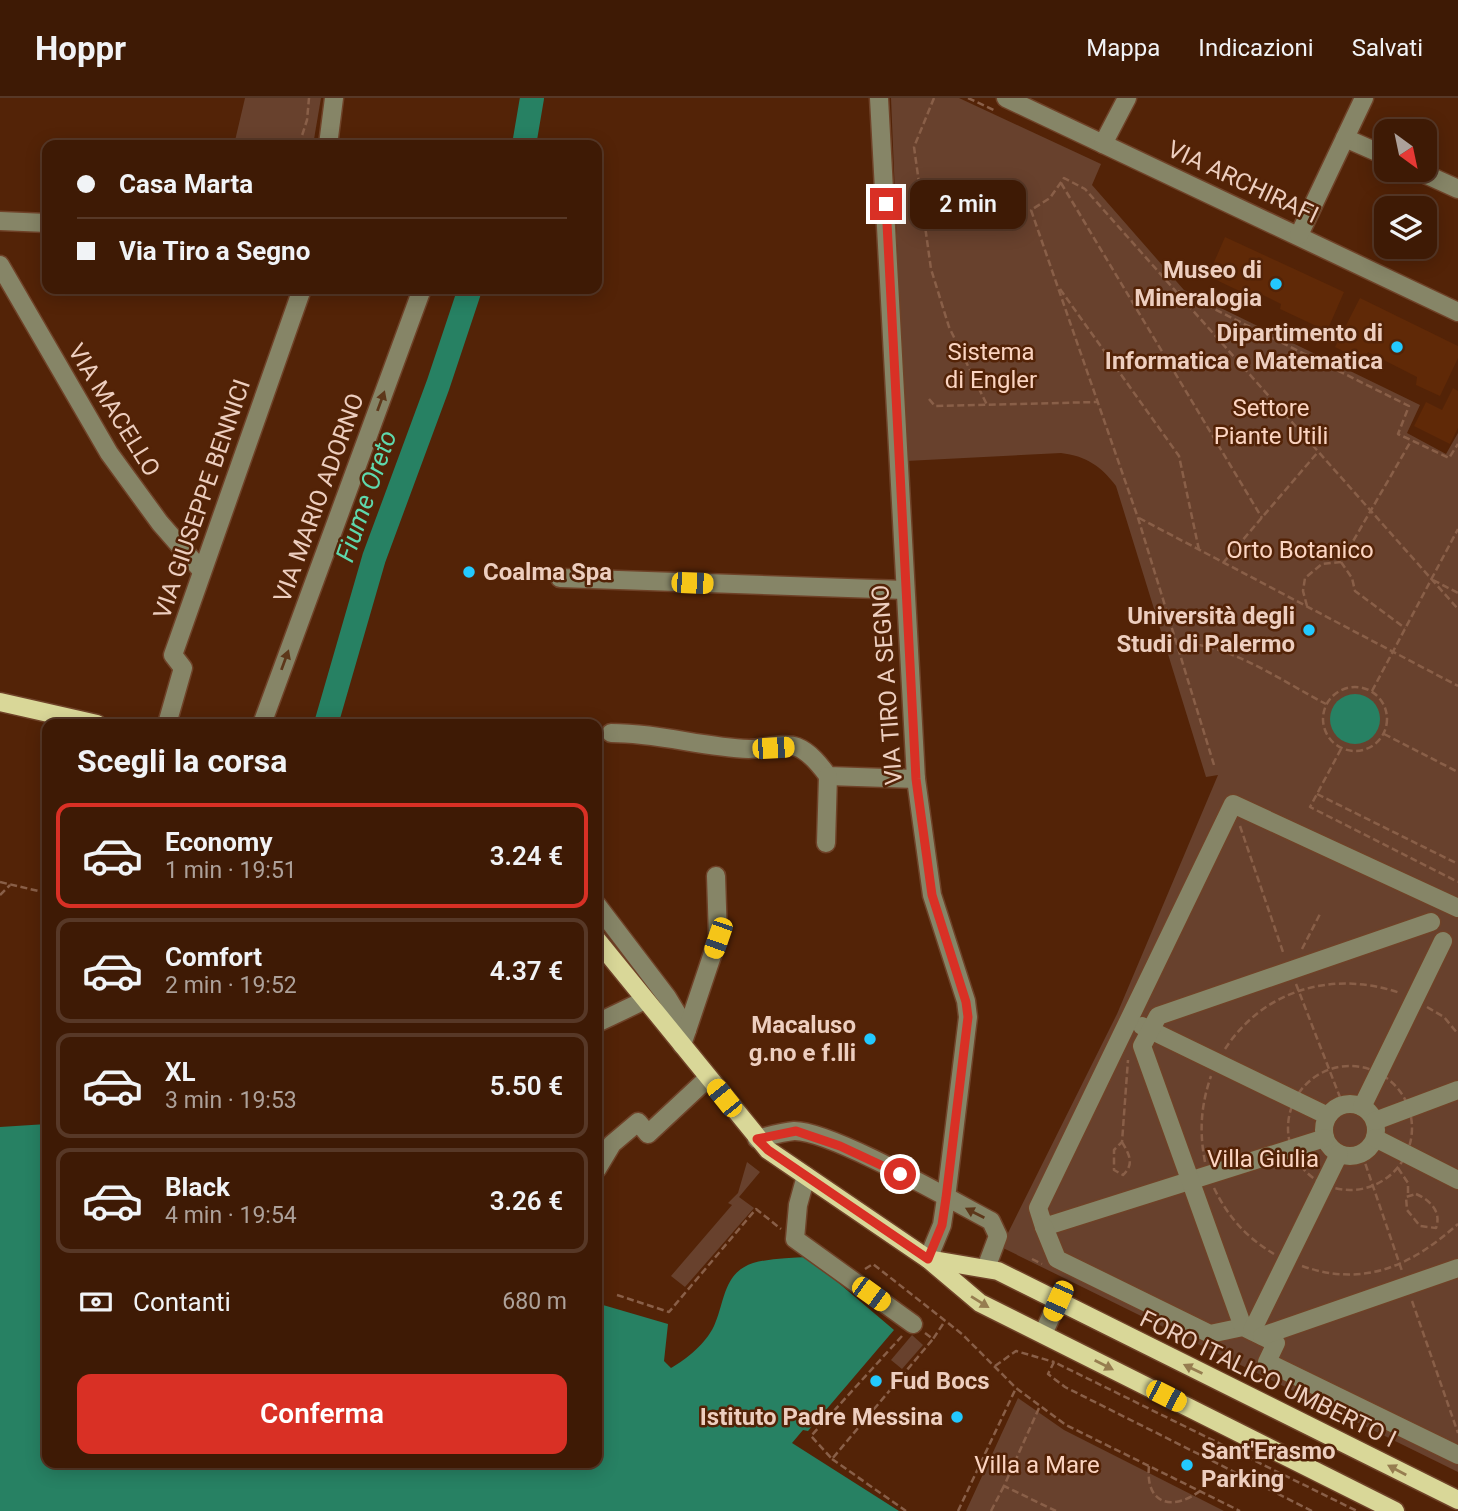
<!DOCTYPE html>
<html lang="it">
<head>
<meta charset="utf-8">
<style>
	:root { --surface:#3e1a05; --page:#492713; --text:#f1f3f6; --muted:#ada19a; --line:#573827; --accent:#d93025 }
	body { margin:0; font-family:Roboto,sans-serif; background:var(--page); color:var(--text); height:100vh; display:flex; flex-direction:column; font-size:26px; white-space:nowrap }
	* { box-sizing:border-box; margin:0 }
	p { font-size:23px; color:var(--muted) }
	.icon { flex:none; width:38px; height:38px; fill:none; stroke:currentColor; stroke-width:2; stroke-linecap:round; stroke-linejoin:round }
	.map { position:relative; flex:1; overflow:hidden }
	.drawer { position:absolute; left:42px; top:621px; width:560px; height:749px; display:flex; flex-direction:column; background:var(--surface); border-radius:14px; box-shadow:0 4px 18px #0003,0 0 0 2px var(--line) }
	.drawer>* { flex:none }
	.hud { position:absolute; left:42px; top:42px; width:560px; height:154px; border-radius:14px; box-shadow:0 4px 18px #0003,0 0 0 2px var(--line); display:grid; align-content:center; height:154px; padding:0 35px; background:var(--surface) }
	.needle { width:46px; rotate:147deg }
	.buttons { position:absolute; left:1374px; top:21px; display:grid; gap:14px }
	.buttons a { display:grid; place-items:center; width:63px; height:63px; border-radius:14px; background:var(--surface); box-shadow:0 4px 18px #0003,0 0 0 2px var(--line); font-size:35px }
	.end { position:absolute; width:32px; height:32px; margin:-16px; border:9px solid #d93025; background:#fff; box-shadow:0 0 0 4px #fff }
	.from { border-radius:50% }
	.bubble { position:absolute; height:49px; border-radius:14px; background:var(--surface); box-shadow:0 4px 18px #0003,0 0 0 2px var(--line); font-size:23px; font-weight:600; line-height:49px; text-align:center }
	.car { position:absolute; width:21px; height:42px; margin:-21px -10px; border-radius:9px; box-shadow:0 0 5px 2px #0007; background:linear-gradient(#f5c518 24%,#345 0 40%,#f5c518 0 76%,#345 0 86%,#f5c518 0) }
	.hud b { display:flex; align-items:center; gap:24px; height:66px; font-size:26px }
	.hud b+b { border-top:2px solid var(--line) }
	.hud i { width:18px; height:18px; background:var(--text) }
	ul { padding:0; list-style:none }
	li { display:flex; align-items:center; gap:21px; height:105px; margin:0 14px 10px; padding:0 21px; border:4px solid var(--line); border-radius:14px }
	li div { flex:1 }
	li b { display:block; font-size:26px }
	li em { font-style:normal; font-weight:600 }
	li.selected { border-color:var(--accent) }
	li>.icon { width:63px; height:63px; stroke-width:1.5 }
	h2 { padding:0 35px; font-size:32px; line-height:84px }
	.pay { display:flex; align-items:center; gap:18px; height:77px; padding:0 35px; font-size:26px }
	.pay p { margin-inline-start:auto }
	.action { display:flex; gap:14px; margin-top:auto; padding:14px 35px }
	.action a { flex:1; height:80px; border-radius:14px; background:var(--accent); color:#fff; font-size:28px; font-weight:600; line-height:80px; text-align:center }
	header { display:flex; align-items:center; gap:42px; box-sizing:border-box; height:98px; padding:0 35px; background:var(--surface); border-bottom:2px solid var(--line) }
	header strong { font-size:33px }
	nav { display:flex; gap:38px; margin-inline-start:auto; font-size:24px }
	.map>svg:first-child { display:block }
	.built { fill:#602907 }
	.green { fill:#68412d }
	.water { fill:#278163 }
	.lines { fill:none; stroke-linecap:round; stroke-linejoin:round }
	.river { stroke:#278163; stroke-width:24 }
	.minor-casing { stroke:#6f4228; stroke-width:21 }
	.major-casing { stroke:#6f4228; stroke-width:21 }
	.path { stroke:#895f48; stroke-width:2.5; stroke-dasharray:7 3.5; stroke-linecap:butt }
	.minor { stroke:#868567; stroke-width:18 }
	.major { stroke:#d9d798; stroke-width:18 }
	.oneway { fill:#5d371a }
	.oneway2 { fill:#967d50 }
	.route { stroke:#d93025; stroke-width:9 }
	.poi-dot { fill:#23c9fe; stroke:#532307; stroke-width:2.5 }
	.labels { text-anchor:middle; stroke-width:5; stroke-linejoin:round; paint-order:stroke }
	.street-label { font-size:24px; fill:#edcebf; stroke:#532307 }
	.poi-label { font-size:24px; font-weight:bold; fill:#edcebf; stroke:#532307; text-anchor:end }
	.park-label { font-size:24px; fill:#fbd4c1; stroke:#532307 }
	.water-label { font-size:26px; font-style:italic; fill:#5ed8ac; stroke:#532307 }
</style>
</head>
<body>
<header>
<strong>Hoppr</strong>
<nav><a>Mappa</a><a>Indicazioni</a><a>Salvati</a></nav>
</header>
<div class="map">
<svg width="1458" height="1413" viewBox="0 0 1458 1413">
	<rect width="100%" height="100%" fill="#532307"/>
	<g class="built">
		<polygon points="1225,139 1344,194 1327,233 1280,211 1281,206 1257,194 1254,200 1208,178"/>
		<polygon points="1360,200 1458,248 1458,260 1440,298 1416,287 1417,279 1368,254 1363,263 1335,249"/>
		<polygon points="1453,290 1458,293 1458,330 1450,346 1414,328 1426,304 1442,312"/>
	</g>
	<g class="green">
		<polygon points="245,0 321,0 313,47 234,47"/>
		<path d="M891,0H959L1101,66L1092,87L1184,192L1420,307L1407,335L1446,356L1458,335V1374L1001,1149L1117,916L1218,677L1206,679L1116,388C1101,368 1086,358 1061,355L906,363Z"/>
		<polygon points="747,1064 760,1074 739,1099 754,1110 685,1189 671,1178 732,1107 728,1105 738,1095"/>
		<polygon points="912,1237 923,1247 902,1271 891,1262"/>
		<polygon points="1018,1300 1064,1332 1224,1413 966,1413"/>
	</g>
	<g class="water">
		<circle cx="1355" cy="621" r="25"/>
		<path d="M47,1026V1365H597V1215L603,1207L668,1226L664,1263L671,1270C687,1261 706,1245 714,1228C725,1204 723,1175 753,1165C771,1160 790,1160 808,1159L894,1232L808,1333L803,1332L792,1345L899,1413H0V1029Z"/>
	</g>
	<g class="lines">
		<g class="river">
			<polyline points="524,47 532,0"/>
			<polyline points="326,626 374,460 438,287 470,191"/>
		</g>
		<g class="minor-casing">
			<g id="minor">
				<polyline points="879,0 916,681 932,797 966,903 968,919 946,1100 942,1127 928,1161"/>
				<polyline points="1006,0 1458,214"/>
				<polyline points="1345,40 1386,58"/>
				<polyline points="1103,46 1127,0"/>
				<polyline points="328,47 334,0"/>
				<polyline points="1416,72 1458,91"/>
				<polyline points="0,123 47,125"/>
				<polyline points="1299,137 1364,0"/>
				<polyline points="0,167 109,355 160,425 202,473"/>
				<polyline points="560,480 905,492"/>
				<polyline points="167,626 183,570 173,557 302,191"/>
				<polyline points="262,626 422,191"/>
				<path d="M611,635C658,635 702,649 749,651C763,651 784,644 797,649C810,654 820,667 828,678L916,681"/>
				<polyline points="826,745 828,678"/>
				<polyline points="597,807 667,899 687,932"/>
				<polyline points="597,925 645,902"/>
				<polyline points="1142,928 1328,1018"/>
				<polyline points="682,947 718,840 716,778"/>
				<circle cx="1350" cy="1032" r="26"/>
				<polyline points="1362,1009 1443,843"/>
				<polyline points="1375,1023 1458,992"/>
				<polyline points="1325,1040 1044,1129 1038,1110 1233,706 1458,810"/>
				<polyline points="1375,1040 1458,1082"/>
				<path d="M757,1041C769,1038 782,1034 794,1033C830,1032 953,1103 991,1123L998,1138L986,1170"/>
				<polyline points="597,1071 612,1046 638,1024 648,1036 708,980"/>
				<polyline points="806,1078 798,1107 795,1141 913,1226"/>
				<polyline points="1044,1129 1057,1161 1210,1236 1243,1229 1276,1245 1267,1264 1458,1357"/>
				<polyline points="1243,1229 1142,948 1158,918 1431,824"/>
				<polyline points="1252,1233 1339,1056"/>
				<polyline points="1043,1236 1058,1203"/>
				<polyline points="1262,1238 1458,1170"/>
			</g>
		</g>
		<g class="major-casing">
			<g id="major">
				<polyline points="0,604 97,626"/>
				<polyline points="597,842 768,1052 928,1161 980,1205 1395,1413"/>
				<polyline points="928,1161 998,1173 1458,1402"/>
			</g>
		</g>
		<g class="path">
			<polyline points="934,0 914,49 931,171 949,229 987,307"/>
			<polyline points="968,0 996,13"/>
			<polyline points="299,47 307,22 309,0"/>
			<polyline points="1061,85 1262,420"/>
			<polyline points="1060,191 1179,358 1199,452"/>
			<polyline points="1178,193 1409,308 1398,336 1449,360 1458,346"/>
			<polyline points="929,301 935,308 1098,304"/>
			<polyline points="1139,420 1458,588"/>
			<polyline points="1341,464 1352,480 1355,493 1405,530"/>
			<polyline points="1223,465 1318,354"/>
			<polyline points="1433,482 1458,495"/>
			<polyline points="1307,508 1303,493 1305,480 1322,466 1341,464 1411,343"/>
			<path d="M1176,546C1225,542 1283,584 1326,606"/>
			<circle cx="1355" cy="621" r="32"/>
			<polyline points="1372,593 1458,431"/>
			<polyline points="1384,636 1458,674"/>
			<polyline points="1341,651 1310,709 1458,784"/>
			<polyline points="1214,667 1138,420 1031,112 1050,100 1064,80 1085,91 1458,511"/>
			<polyline points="1317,696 1458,766"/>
			<polyline points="1240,728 1284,857"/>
			<polyline points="0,784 47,795"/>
			<polyline points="0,797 10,787"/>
			<polyline points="1302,851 1321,814"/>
			<polyline points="1296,886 1343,1007"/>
			<polyline points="1427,909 1444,919 1458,936"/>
			<path d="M1225,951C1264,891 1334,872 1400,895"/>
			<circle cx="1350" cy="1030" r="62"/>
			<path d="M1122,1044C1129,1056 1135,1066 1123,1077L1114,1072V1052L1122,1044L1128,962"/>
			<polyline points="1362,1056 1402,1173"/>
			<path d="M1205,1064C1199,1033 1201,1007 1211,978"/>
			<polyline points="1398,1070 1408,1085 1408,1097"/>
			<path d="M1214,1090C1228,1119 1246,1139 1274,1156"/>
			<path d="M1416,1096C1430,1102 1442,1114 1436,1130L1420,1128L1407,1112L1406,1099Z"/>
			<polyline points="1032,1161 1042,1166"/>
			<path d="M1302,1168C1365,1190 1412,1167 1458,1126"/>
			<polyline points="865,1171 873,1166 962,1236 1016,1290 1066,1327 1240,1413"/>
			<polyline points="617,1197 669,1214 756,1111 781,1131"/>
			<polyline points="1412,1203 1458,1335"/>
			<polyline points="925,1235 933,1241 945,1223"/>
			<polyline points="902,1238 811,1338 832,1361 933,1241"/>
			<polyline points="995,1268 1016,1253 1054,1264"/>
			<polyline points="1039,1310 1004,1388 1056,1413"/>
			<polyline points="832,1361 906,1413"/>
			<path d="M1149,1368C1145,1407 1173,1413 1200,1393"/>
			<polyline points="958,1413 1016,1290"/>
			<polyline points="991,1413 1004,1388"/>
			<polyline points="1312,1413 1065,1289 1048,1276 1054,1264 1357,1413"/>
		</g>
		<use href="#minor" class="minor"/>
		<use href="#major" class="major"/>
	</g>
	<defs><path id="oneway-solid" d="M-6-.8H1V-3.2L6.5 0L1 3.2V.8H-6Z" transform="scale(1.75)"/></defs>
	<g class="oneway">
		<use href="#oneway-solid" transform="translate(381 303) rotate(-70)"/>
		<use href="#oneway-solid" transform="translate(285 562) rotate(-70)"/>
		<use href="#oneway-solid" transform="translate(975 1115) rotate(-153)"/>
	</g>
	<g class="oneway2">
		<use href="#oneway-solid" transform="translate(980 1204) rotate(32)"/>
		<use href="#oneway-solid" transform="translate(1104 1267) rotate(27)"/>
		<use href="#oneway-solid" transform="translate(1193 1271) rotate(-154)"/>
		<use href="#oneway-solid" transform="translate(1397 1372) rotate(-152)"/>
	</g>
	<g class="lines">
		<polyline class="route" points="886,106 916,681 932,797 966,904 968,919 946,1100 942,1127 928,1161 768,1052 757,1041 796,1033 840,1048 900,1076"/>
	</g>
	<g class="poi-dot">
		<circle cx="1276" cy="186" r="7"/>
		<circle cx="1397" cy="249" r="7"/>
		<circle cx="469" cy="474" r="7"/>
		<circle cx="1309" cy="532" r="7"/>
		<circle cx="870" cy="941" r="7"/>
		<circle cx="876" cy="1283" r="7"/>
		<circle cx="957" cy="1319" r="7"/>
		<circle cx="1187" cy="1367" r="7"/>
	</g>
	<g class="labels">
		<g class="street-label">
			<text transform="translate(1243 84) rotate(25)" y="8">VIA ARCHIRAFI</text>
			<text transform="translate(114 312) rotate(58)" y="8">VIA MACELLO</text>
			<text transform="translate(319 400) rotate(-70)" y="8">VIA MARIO ADORNO</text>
			<text transform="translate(202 401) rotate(-71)" y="8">VIA GIUSEPPE BENNICI</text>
			<text transform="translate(887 587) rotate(-94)" y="8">VIA TIRO A SEGNO</text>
			<text transform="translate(1268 1281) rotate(26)" y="8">FORO ITALICO UMBERTO I</text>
		</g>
		<g class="poi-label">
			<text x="1262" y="180">Museo di<tspan x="1262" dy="28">Mineralogia</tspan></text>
			<text x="1383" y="243">Dipartimento di<tspan x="1383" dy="28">Informatica e Matematica</tspan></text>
			<text x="483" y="482" text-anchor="start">Coalma Spa</text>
			<text x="1295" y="526">Università degli<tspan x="1295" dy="28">Studi di Palermo</tspan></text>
			<text x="856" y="935">Macaluso<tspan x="856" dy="28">g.no e f.lli</tspan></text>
			<text x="890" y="1291" text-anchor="start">Fud Bocs</text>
			<text x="943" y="1327">Istituto Padre Messina</text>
			<text x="1201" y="1361" text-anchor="start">Sant'Erasmo<tspan x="1201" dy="28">Parking</tspan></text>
		</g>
		<g class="park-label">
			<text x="991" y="262">Sistema<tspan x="991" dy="28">di Engler</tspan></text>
			<text x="1271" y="318">Settore<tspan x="1271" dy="28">Piante Utili</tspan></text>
			<text x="1300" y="460">Orto Botanico</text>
			<text x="1263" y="1069">Villa Giulia</text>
			<text x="1037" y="1375">Villa a Mare</text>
		</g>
		<g class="water-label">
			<text transform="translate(366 398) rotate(-71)" y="9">Fiume Oreto</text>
		</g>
	</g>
</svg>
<div class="buttons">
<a><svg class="needle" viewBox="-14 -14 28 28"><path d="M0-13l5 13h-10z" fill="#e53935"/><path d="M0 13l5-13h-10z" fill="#ada19a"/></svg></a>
<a><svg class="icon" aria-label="layers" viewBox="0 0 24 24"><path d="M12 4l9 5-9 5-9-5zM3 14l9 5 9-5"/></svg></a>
</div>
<i class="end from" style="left:900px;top:1076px"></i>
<i class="end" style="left:886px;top:106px"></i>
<div class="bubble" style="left:910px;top:82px;width:116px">2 min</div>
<i class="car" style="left:692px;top:485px;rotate:92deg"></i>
<i class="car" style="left:773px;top:650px;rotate:87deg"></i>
<i class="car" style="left:718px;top:840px;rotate:199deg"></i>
<i class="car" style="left:724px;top:1000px;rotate:321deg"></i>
<i class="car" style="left:871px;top:1196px;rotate:126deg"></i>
<i class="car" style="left:1058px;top:1203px;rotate:204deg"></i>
<i class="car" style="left:1166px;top:1298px;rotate:117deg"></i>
<div class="hud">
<b><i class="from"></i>Casa Marta</b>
<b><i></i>Via Tiro a Segno</b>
</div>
<section class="drawer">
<h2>Scegli la corsa</h2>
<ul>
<li class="selected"><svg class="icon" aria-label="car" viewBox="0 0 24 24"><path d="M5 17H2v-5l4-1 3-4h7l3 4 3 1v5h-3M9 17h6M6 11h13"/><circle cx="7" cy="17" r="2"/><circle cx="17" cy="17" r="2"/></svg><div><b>Economy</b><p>1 min · 19:51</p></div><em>3.24 €</em></li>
<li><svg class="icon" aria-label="car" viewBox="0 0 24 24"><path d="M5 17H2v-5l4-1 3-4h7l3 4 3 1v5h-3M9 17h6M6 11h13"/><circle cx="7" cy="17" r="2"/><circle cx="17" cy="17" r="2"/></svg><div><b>Comfort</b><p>2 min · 19:52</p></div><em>4.37 €</em></li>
<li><svg class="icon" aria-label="car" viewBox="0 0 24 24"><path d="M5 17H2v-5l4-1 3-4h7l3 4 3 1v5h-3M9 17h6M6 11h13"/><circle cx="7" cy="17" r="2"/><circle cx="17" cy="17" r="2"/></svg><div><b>XL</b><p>3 min · 19:53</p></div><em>5.50 €</em></li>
<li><svg class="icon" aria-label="car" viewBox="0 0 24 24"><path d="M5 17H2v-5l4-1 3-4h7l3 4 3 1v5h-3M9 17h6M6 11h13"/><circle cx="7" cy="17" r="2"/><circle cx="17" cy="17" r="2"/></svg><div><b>Black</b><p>4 min · 19:54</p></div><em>3.26 €</em></li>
</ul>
<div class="pay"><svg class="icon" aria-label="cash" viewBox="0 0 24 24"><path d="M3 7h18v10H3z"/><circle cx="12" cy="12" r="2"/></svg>Contanti<p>680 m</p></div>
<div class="action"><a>Conferma</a></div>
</section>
</div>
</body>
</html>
